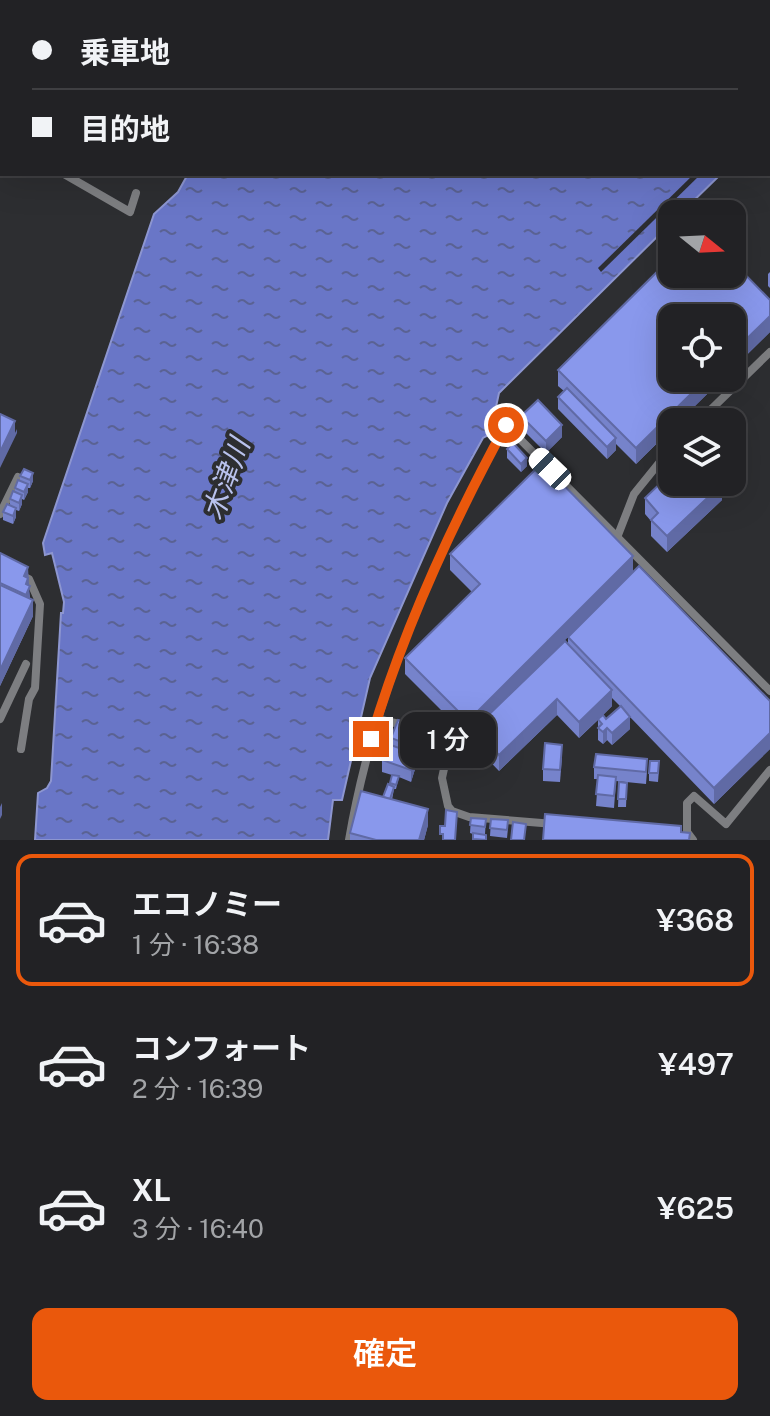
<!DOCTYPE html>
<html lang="ja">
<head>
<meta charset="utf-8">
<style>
	:root { --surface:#222225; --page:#2e2f32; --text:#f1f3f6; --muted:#a2a4a7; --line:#3f3f42; --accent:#ea580c }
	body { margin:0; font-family:"Public Sans","Noto Sans JP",sans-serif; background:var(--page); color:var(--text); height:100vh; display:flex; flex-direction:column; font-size:30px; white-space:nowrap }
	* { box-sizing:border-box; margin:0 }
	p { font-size:26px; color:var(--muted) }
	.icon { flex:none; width:44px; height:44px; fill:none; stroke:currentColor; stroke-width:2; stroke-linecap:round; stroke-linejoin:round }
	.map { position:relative; height:840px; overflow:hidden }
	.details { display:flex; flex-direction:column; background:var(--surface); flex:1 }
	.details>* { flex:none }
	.banner { position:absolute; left:0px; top:0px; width:770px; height:176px; box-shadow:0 8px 32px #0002,0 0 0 2px var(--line); display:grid; align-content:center; height:176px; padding:0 32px; background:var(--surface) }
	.needle { width:52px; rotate:108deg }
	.buttons { position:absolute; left:658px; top:200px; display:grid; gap:16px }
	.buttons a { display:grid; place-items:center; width:88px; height:88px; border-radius:16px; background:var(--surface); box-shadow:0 8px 32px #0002,0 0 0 2px var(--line); font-size:40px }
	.end { position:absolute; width:36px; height:36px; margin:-18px; border:10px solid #ea580c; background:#fff; box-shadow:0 0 0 4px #fff }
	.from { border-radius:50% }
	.bubble { position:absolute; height:56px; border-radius:16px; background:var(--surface); box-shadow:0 8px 32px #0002,0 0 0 2px var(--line); font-size:26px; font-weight:600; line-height:56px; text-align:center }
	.car { position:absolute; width:24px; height:48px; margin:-24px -12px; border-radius:10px; box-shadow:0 0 6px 2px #0007; background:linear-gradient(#fff 24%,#345 0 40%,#fff 0 76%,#345 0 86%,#fff 0) }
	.banner b { display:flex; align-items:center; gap:28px; height:76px; font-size:30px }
	.banner b+b { border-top:2px solid var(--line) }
	.banner i { width:20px; height:20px; background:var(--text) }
	ul { padding:14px 0 0; list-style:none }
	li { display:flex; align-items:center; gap:24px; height:132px; margin:0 16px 12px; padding:0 16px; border:4px solid transparent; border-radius:16px }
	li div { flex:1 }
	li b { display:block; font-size:30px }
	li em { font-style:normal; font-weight:600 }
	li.selected { border-color:var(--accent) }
	li>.icon { width:72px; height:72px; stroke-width:1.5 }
	.cta { display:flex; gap:16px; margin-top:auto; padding:16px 32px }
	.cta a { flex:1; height:92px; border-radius:16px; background:var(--accent); color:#fff; font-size:32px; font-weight:600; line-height:92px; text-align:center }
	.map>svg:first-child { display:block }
	.water { fill:url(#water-ripples); stroke:#8d96d0; stroke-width:2 }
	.pier { fill:#2d2e31 }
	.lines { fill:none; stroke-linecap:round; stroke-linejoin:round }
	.minor { stroke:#7d7e81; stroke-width:8 }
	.wall { fill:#7683cb; fill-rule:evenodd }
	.shaded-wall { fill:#606aa5 }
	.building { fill:#8998ec; stroke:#606aa5; stroke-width:2 }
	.route { stroke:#ea580c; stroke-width:10 }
	.labels { text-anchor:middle; stroke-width:8; stroke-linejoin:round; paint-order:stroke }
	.water-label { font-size:28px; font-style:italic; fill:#b9c2ed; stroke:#2d2e31 }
</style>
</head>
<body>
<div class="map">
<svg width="770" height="840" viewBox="0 0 770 840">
	<defs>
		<pattern id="water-ripples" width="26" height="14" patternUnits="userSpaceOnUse" patternTransform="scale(2)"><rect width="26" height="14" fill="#6976c7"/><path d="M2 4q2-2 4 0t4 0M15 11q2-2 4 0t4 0" fill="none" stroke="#5a6293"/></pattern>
	</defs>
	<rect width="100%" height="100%" fill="#2d2e31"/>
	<g class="water">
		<polygon points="298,0 770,0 770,126 768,128 768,2 297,2"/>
		<polygon points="188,174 721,174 680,214 672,214 672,222 499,393 490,434 483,438 447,503 370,678 342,800 333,800 328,840 35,840 38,793 47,788 51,781 61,613 63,613 64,602 52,553 45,555 43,543 154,214 178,192"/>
	</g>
	<polygon class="pier" points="694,174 701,174 601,272 598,268"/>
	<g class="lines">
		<g class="minor">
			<polyline points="0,138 2,139"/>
			<polyline points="64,174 130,212 136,193"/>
			<polyline points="698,422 770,352"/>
			<polyline points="0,514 18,477"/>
			<polyline points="618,535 634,494 672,447"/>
			<polyline points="0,565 29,579 40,604 35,688 29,699 21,749"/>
			<polyline points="0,719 26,664"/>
			<polyline points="377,719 436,732 446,739 449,746 442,778 448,806 452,811 469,817 554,824"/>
			<path d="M349,840C374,693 435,555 506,425L770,691"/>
			<polyline points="693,840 687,832 687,803 694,796 726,824 770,770"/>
		</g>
	</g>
	<g class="wall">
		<polygon points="0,0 2,2 2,74 0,73"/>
		<polygon points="770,272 770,288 768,286 768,274"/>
		<polygon points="770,300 770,332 636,464 616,444 616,450 607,459 558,409 558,397 564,391 558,386 558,370"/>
		<polygon points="521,416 562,437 546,453 521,428"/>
		<polygon points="507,449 527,466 521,472 507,458"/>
		<polygon points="20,476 33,481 30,488 28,488 28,492 24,500 22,499 22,504 19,511 16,510 16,517 13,524 3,520 3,512 10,506 10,499 15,492 15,488 20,481"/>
		<polygon points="645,498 722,500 667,552 651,536 651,521 645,514"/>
		<polygon points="0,553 28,567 28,585 33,616 0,686"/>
		<path d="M450,554L633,572L770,701V749L714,804L630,717V729L612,745L607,740L603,744L598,740V720L579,738L557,715L499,771L474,745V731L468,737L405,674V658L472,592L450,570ZM568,637V644L547,657ZM612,698L620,706L606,719L603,715L612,706Z"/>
		<polygon points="391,738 440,747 433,766 416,760 416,766 411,782 399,777 396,789 394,789 392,800 428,825 424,840 350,840 350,833 383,797 390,785 392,775 382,772 382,760 391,745"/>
		<polygon points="562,757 560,782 543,781 543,769"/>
		<polygon points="594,767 647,771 646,784 616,781 614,808 596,806 598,779 594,779"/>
		<polygon points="659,769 658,782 649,781 649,773"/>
		<polygon points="619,782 627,783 626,807 618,807"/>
		<polygon points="471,818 486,819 485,834 486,840 473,840 473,834 470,833"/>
		<polygon points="491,819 508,828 507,838 490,836"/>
	</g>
	<g class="shaded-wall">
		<polygon points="770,316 770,332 732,369 732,353"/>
		<polygon points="707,378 723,378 679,422 672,422 672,428 636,464 636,448"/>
		<polygon points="15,421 15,433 17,429 17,433 0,468 0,452"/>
		<polygon points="562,425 562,437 546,453 546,441"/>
		<polygon points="616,438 616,450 607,459 607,447"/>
		<polygon points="527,458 527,466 521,472 521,464"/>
		<polygon points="33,473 33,481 30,488 30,480"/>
		<polygon points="28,484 28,492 24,500 24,492"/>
		<polygon points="722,484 722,500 667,552 667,536"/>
		<polygon points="22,495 22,504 19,511 19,503"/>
		<polygon points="16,508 16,517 13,524 13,516"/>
		<polygon points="633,556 633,572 468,737 468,721"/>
		<polygon points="28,567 30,602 26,611 26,588 24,576"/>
		<polygon points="33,600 33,616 0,686 0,670"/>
		<polygon points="612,690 612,706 579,738 579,722"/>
		<polygon points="557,699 557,715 499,771 499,755"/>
		<polygon points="630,717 630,729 612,745 612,733"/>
		<polygon points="607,728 607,740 603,744 603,732"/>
		<polygon points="770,733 770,749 714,804 714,788"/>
		<polygon points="440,735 440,747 433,766 433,754"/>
		<polygon points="416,754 416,766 411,782 411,770"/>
		<polygon points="2,803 2,815 0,819 0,807"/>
		<polygon points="428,809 428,825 424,840 419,840"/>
	</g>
	<g class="building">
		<polygon points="0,0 8,0 7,2 2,2 2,5 0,4"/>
		<polygon points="8,0 158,0 161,2 7,2"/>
		<polygon points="184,0 197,0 200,2 183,2"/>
		<polygon points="2,10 2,58 0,57 0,13"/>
		<polygon points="672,257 672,274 732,274 732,261 770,300 770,316 732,353 732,318 672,318 672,378 707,378 636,448 558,370"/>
		<polygon points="567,388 616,438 607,447 558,397"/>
		<polygon points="538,400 562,425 546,441 521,416"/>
		<polygon points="0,414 15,421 0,452"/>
		<polygon points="513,443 527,458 521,464 507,449"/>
		<polygon points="542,463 633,556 468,721 405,658 480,584 450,554"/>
		<polygon points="24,469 33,473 30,480 20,476"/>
		<polygon points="672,472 672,482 720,482 722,484 667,536 651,520 658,513 645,498"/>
		<polygon points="18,480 28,484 24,492 15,488"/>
		<polygon points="13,491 22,495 19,503 10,499"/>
		<polygon points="7,504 16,508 13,516 3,512"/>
		<polygon points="0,553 28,567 24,576 28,578 26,584 30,586 26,595 0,583"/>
		<polygon points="639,566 770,701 770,733 714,788 568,637"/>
		<polygon points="0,585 33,600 0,670"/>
		<polygon points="565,641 612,690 579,722 557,699 499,755 474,729"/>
		<polygon points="621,706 630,717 612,733 607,728 603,732 598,728 602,724 598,719 603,715 606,719"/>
		<polygon points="398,720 440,735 433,754 391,738"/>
		<polygon points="545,743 562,745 560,770 543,769"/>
		<polygon points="388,744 416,754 411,770 382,760"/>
		<polygon points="596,754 647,759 646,772 594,767"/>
		<polygon points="650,761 659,761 658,773 649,773"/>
		<polygon points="392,775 399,776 396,785 390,783"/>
		<polygon points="598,775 616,777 614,796 596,794"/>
		<polygon points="619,782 627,783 626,799 618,799"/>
		<polygon points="388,784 394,787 390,799 383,797"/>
		<polygon points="361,791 428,809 419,840 376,840 350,833"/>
		<polygon points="446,810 457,812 455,840 443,840 443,834 440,834 440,826 445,826"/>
		<polygon points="545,814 681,826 681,832 690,833 689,840 543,840"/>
		<polygon points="471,818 486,819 485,827 470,825"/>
		<polygon points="491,819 508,820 507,830 490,828"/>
		<polygon points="513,822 526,824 524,840 511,840"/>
		<polygon points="473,833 486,835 486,840 473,839"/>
	</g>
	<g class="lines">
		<path class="route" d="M371,739C403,630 452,524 506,425"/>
	</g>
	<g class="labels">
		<g class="water-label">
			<text transform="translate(226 479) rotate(-70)" y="10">木津川</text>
		</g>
	</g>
</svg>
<div class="buttons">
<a><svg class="needle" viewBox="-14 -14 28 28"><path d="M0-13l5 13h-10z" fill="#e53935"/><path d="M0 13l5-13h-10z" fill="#a2a4a7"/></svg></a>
<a><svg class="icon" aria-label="locate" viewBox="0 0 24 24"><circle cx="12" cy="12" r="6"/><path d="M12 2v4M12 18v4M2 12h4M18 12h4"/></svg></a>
<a><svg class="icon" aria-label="layers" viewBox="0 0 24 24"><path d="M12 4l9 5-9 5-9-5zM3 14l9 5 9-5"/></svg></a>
</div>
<i class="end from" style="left:506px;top:425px"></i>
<i class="end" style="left:371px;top:739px"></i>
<div class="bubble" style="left:400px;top:712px;width:96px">1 分</div>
<i class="car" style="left:550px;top:469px;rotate:314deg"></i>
<div class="banner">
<b><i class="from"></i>乗車地</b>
<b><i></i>目的地</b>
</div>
</div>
<section class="details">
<ul>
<li class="selected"><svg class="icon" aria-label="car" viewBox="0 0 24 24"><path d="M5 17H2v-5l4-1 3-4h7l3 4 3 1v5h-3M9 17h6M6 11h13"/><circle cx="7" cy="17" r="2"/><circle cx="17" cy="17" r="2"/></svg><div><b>エコノミー</b><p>1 分 · 16:38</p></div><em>¥368</em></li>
<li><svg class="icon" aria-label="car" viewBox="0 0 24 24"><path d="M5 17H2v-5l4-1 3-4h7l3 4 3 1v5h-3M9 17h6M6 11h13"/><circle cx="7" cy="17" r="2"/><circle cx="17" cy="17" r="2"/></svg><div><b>コンフォート</b><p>2 分 · 16:39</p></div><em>¥497</em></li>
<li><svg class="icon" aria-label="car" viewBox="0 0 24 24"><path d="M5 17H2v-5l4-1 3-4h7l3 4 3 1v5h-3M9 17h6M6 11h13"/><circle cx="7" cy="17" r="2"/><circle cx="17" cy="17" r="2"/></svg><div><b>XL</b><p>3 分 · 16:40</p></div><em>¥625</em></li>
</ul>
<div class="cta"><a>確定</a></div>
</section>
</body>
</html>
